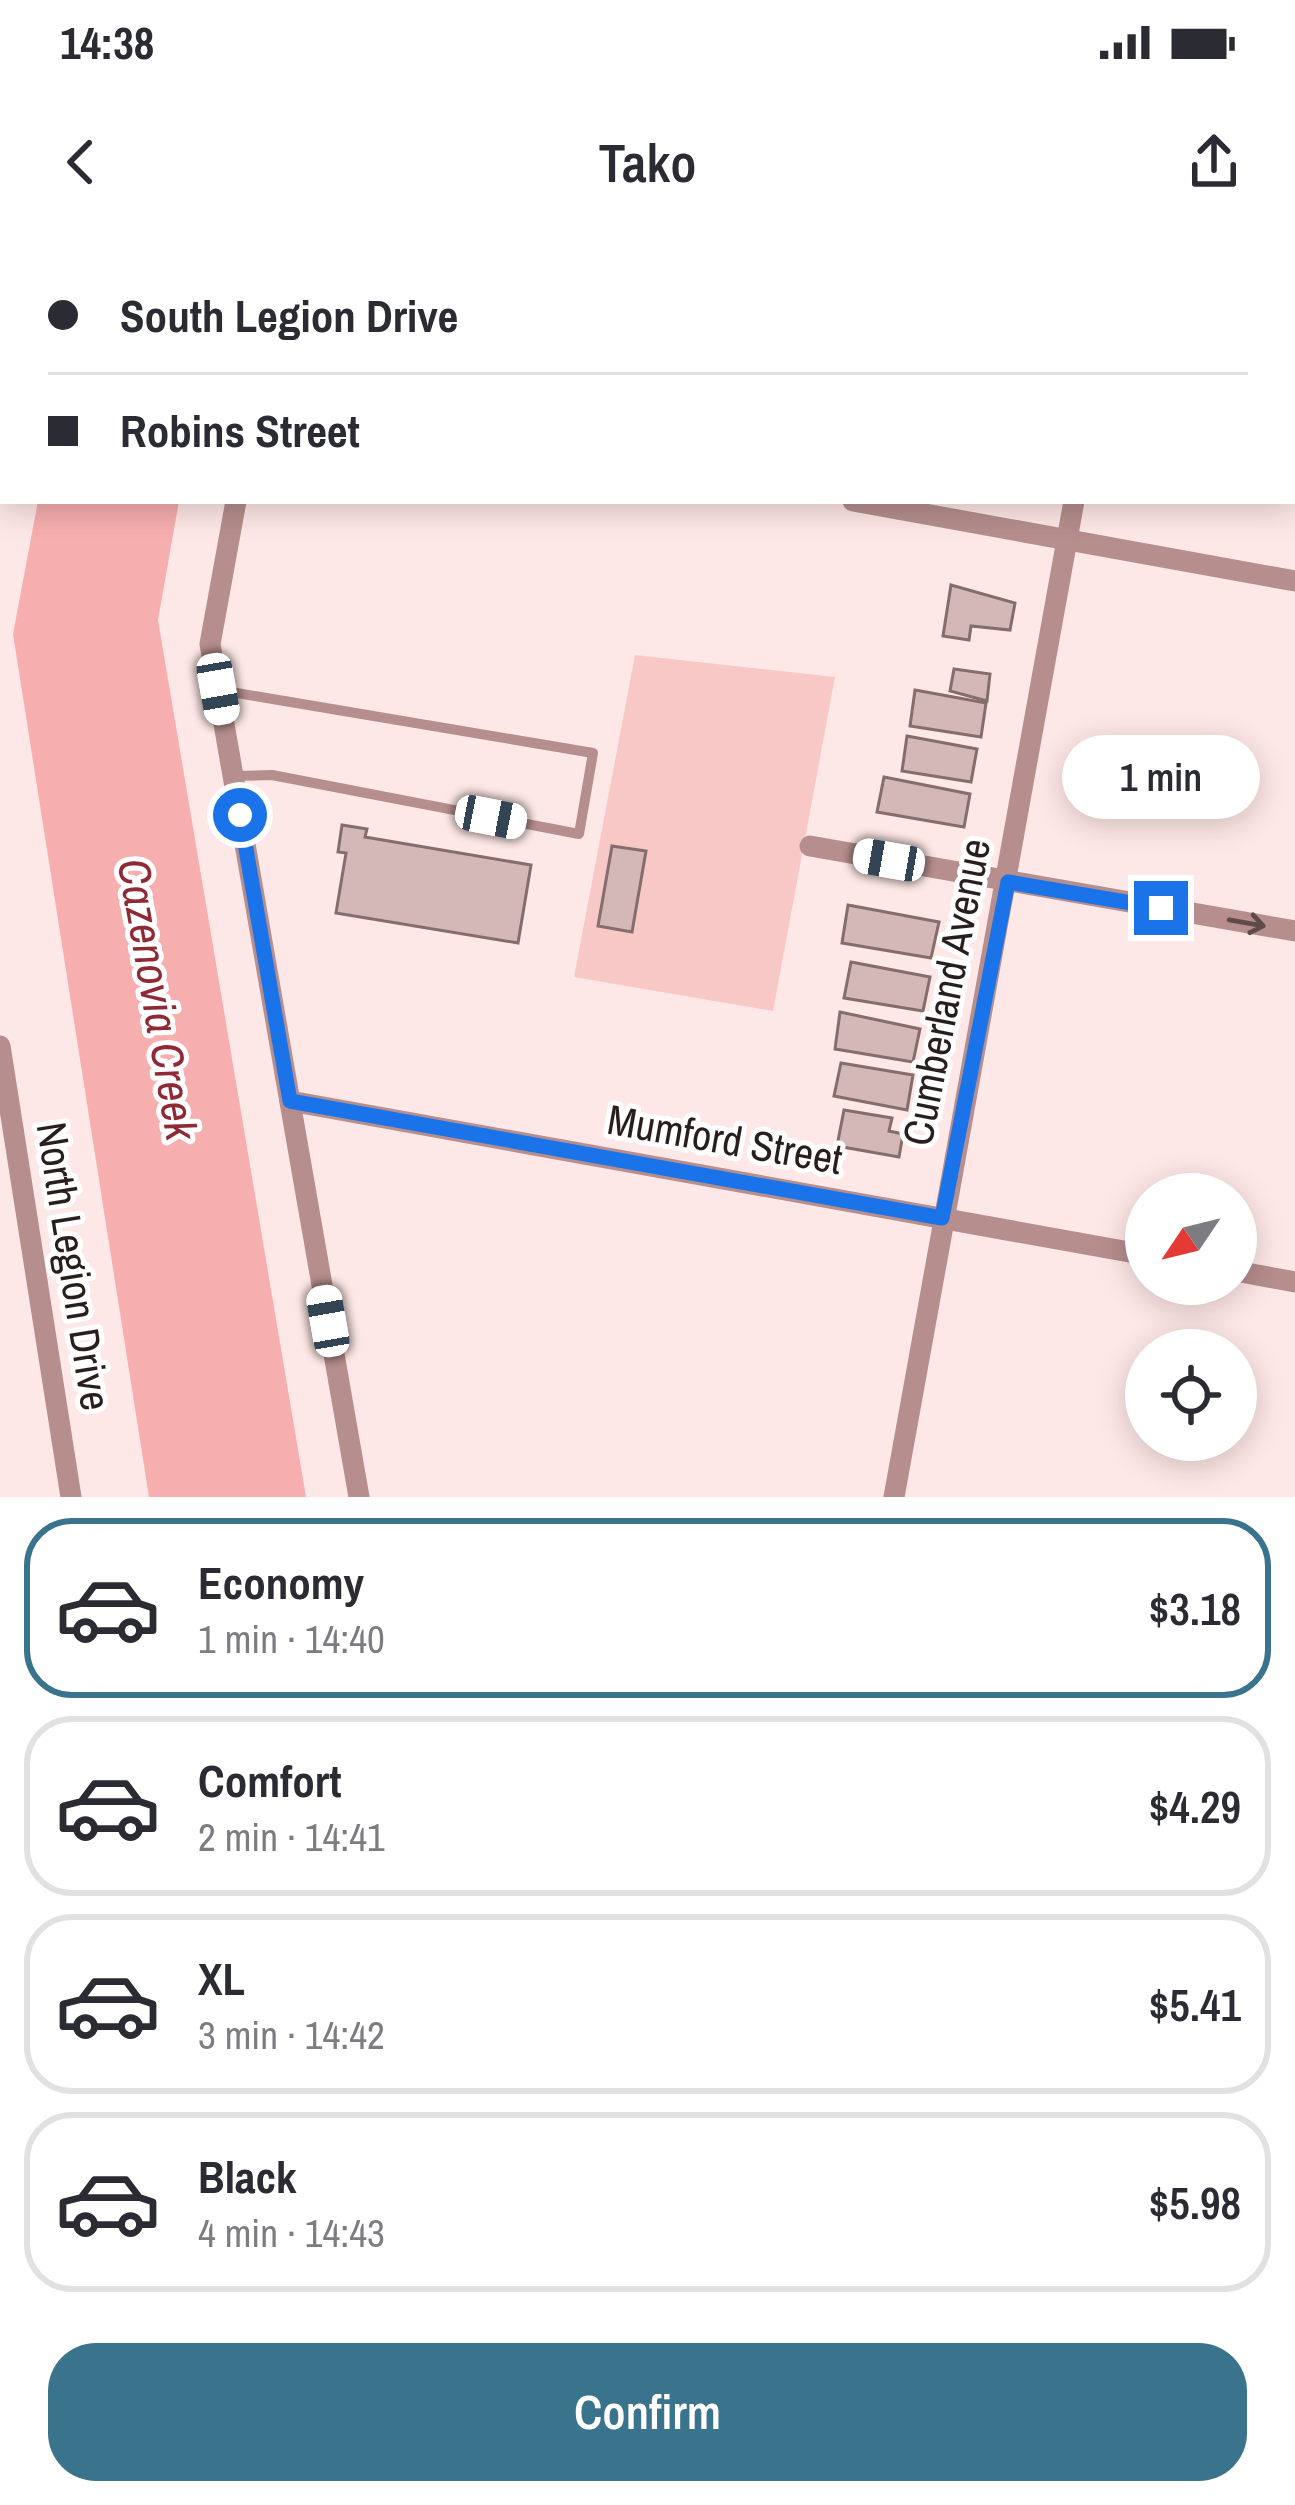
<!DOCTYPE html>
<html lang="en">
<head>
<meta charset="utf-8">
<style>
	:root { --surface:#fff; --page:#f2f2f3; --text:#2b2b33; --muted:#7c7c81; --line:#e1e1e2; --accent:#3a738c }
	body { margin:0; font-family:"Archivo Narrow",sans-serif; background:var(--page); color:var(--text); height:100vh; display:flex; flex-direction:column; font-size:45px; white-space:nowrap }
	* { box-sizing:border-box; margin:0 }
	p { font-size:39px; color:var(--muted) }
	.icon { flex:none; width:66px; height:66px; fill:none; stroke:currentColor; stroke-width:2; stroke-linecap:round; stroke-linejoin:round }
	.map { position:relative; height:1257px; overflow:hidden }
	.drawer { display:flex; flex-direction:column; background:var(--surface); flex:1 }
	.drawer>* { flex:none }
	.guide { position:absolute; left:0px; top:0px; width:1296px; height:264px; box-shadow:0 6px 30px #0003; display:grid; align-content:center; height:264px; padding:0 48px; background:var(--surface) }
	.needle { width:78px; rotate:235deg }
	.fabs { position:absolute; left:1125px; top:933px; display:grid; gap:24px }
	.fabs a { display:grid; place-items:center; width:132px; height:132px; border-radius:50%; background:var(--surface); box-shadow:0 6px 30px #0003; font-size:60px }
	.end { position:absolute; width:54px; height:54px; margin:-27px; border:15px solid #1a73e8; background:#fff; box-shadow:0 0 0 6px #fff }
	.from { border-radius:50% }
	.bubble { position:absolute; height:84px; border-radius:42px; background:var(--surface); box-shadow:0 6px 30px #0003; font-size:39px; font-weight:600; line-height:84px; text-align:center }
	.car { position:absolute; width:36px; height:72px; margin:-36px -18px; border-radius:15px; box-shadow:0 0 9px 3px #0007; background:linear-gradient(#fff 24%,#345 0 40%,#fff 0 76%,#345 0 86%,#fff 0) }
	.guide b { display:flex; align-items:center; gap:42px; height:114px; font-size:45px }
	.guide b+b { border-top:3px solid var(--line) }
	.guide i { width:30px; height:30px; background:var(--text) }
	ul { padding:21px 0 0; list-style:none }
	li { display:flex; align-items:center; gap:36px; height:180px; margin:0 24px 18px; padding:0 24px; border:6px solid var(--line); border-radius:48px }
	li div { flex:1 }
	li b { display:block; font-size:45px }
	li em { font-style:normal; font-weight:600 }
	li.on { border-color:var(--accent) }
	li>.icon { width:108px; height:108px; stroke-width:1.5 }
	.cta { display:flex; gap:24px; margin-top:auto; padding:24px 48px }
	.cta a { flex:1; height:138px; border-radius:48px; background:var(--accent); color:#fff; font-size:48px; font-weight:600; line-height:138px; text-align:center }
	.status { display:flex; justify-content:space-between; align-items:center; height:84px; padding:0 60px; background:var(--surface); direction:ltr }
	.status svg { height:33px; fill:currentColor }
	header { display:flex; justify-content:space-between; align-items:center; height:156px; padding:0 48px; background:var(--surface); font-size:54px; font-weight:600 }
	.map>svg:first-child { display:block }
	.green { fill:#f8c8c7 }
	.water { fill:#f7aeae }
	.building { fill:#d3b8b7; stroke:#856d6c; stroke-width:3 }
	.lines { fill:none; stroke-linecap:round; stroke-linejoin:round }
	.lane { stroke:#b58e8d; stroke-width:10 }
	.street { stroke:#b58e8d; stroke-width:21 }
	.oneway { stroke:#604b4a }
	.route { stroke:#1a73e8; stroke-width:15 }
	.labels { text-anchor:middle; stroke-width:10; stroke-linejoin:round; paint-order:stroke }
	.street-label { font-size:42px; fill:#281e1e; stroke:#fff }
	.water-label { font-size:45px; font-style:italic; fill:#8f2933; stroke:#fff }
</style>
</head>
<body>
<div class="status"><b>14:38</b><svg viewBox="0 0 49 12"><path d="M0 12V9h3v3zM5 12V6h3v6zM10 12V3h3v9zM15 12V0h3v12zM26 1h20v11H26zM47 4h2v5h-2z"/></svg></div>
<header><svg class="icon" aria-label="back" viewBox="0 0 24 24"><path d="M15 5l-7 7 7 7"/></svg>Tako<svg class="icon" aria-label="share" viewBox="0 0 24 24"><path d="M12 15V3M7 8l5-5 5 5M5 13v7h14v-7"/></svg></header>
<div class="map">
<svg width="1295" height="1257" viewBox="0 0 1295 1257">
	<rect width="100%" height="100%" fill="#fee8e7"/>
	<polygon class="green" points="635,415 835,437 773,771 574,737"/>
	<polygon class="water" points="38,261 179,261 158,380 306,1257 149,1257 13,394"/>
	<g class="building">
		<polygon points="951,345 1015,363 1010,390 971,386 969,400 943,396"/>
		<polygon points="954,429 990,434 987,461 950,451"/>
		<polygon points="915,450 986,463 981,497 910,486"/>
		<polygon points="907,496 977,509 971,542 902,531"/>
		<polygon points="884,537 970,554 964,587 877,572"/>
		<polygon points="342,585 367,589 365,597 531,625 518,703 336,673 346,613 338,612"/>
		<polygon points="612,606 646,611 632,692 598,686"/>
		<polygon points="848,665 939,682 931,718 842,703"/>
		<polygon points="851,722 930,737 923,771 844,758"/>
		<polygon points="840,772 920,789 913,822 835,809"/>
		<polygon points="841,823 913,835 907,870 834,856"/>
		<polygon points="844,870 892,878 889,891 903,894 899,917 837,906"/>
	</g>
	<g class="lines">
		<polyline class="lane" points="219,450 593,513 579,594 272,535 233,536"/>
		<g class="street">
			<polyline points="8,3 9,0"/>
			<polyline points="284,3 285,0"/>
			<polyline points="1120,3 1120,0"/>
			<polyline points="0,50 3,32"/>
			<polyline points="0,104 3,104"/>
			<polyline points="236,261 210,404 359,1257"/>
			<polyline points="853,261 1295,341"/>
			<polyline points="810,606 1295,691"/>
			<polyline points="0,806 71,1257"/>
			<polyline points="290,861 1146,1015"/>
			<polyline points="1236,1031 1295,1042"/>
			<polyline points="894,1257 1074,261"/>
		</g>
	</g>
	<defs><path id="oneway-shaft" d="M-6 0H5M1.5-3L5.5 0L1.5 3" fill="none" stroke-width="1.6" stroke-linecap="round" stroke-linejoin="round" transform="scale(3)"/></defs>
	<use class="oneway" href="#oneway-shaft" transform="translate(1247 683) rotate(10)"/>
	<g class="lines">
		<polyline class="route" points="240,575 290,861 942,978 1008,642 1161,668"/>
	</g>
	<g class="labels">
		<g class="street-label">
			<text transform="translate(946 752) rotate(-79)" y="15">Cumberland Avenue</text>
			<text transform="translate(725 899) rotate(10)" y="15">Mumford Street</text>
			<text transform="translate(74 1026) rotate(81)" y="15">North Legion Drive</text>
		</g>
		<g class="water-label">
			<text transform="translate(158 759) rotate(80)" y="16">Cazenovia Creek</text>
		</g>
	</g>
</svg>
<div class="fabs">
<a><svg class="needle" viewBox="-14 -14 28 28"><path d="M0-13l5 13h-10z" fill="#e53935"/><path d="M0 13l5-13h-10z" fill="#7c7c81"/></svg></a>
<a><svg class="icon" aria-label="locate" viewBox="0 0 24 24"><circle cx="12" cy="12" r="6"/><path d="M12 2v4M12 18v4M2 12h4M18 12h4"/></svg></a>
</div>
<i class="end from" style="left:240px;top:575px"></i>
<i class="end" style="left:1161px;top:668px"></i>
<div class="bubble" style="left:1062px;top:495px;width:198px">1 min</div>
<i class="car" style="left:218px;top:449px;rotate:170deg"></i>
<i class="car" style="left:491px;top:577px;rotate:101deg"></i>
<i class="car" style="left:889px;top:620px;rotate:280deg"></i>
<i class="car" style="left:328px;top:1081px;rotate:350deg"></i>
<div class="guide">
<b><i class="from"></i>South Legion Drive</b>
<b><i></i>Robins Street</b>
</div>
</div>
<section class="drawer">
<ul>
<li class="on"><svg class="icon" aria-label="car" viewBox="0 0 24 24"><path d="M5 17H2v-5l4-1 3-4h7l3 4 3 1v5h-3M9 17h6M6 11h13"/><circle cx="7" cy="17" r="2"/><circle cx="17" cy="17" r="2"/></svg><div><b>Economy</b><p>1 min · 14:40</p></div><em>$3.18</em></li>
<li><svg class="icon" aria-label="car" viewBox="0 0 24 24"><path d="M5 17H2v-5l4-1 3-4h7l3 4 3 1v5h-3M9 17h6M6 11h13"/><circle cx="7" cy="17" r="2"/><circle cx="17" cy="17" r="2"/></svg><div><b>Comfort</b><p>2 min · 14:41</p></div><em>$4.29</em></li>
<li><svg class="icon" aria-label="car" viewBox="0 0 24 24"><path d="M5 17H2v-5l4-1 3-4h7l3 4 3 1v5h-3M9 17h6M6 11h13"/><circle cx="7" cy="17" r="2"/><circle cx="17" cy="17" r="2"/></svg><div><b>XL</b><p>3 min · 14:42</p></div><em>$5.41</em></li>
<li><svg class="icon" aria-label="car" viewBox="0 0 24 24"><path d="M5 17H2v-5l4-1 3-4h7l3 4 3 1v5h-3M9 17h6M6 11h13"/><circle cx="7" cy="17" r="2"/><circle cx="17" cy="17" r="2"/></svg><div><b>Black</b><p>4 min · 14:43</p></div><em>$5.98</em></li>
</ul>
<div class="cta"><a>Confirm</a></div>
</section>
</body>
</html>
